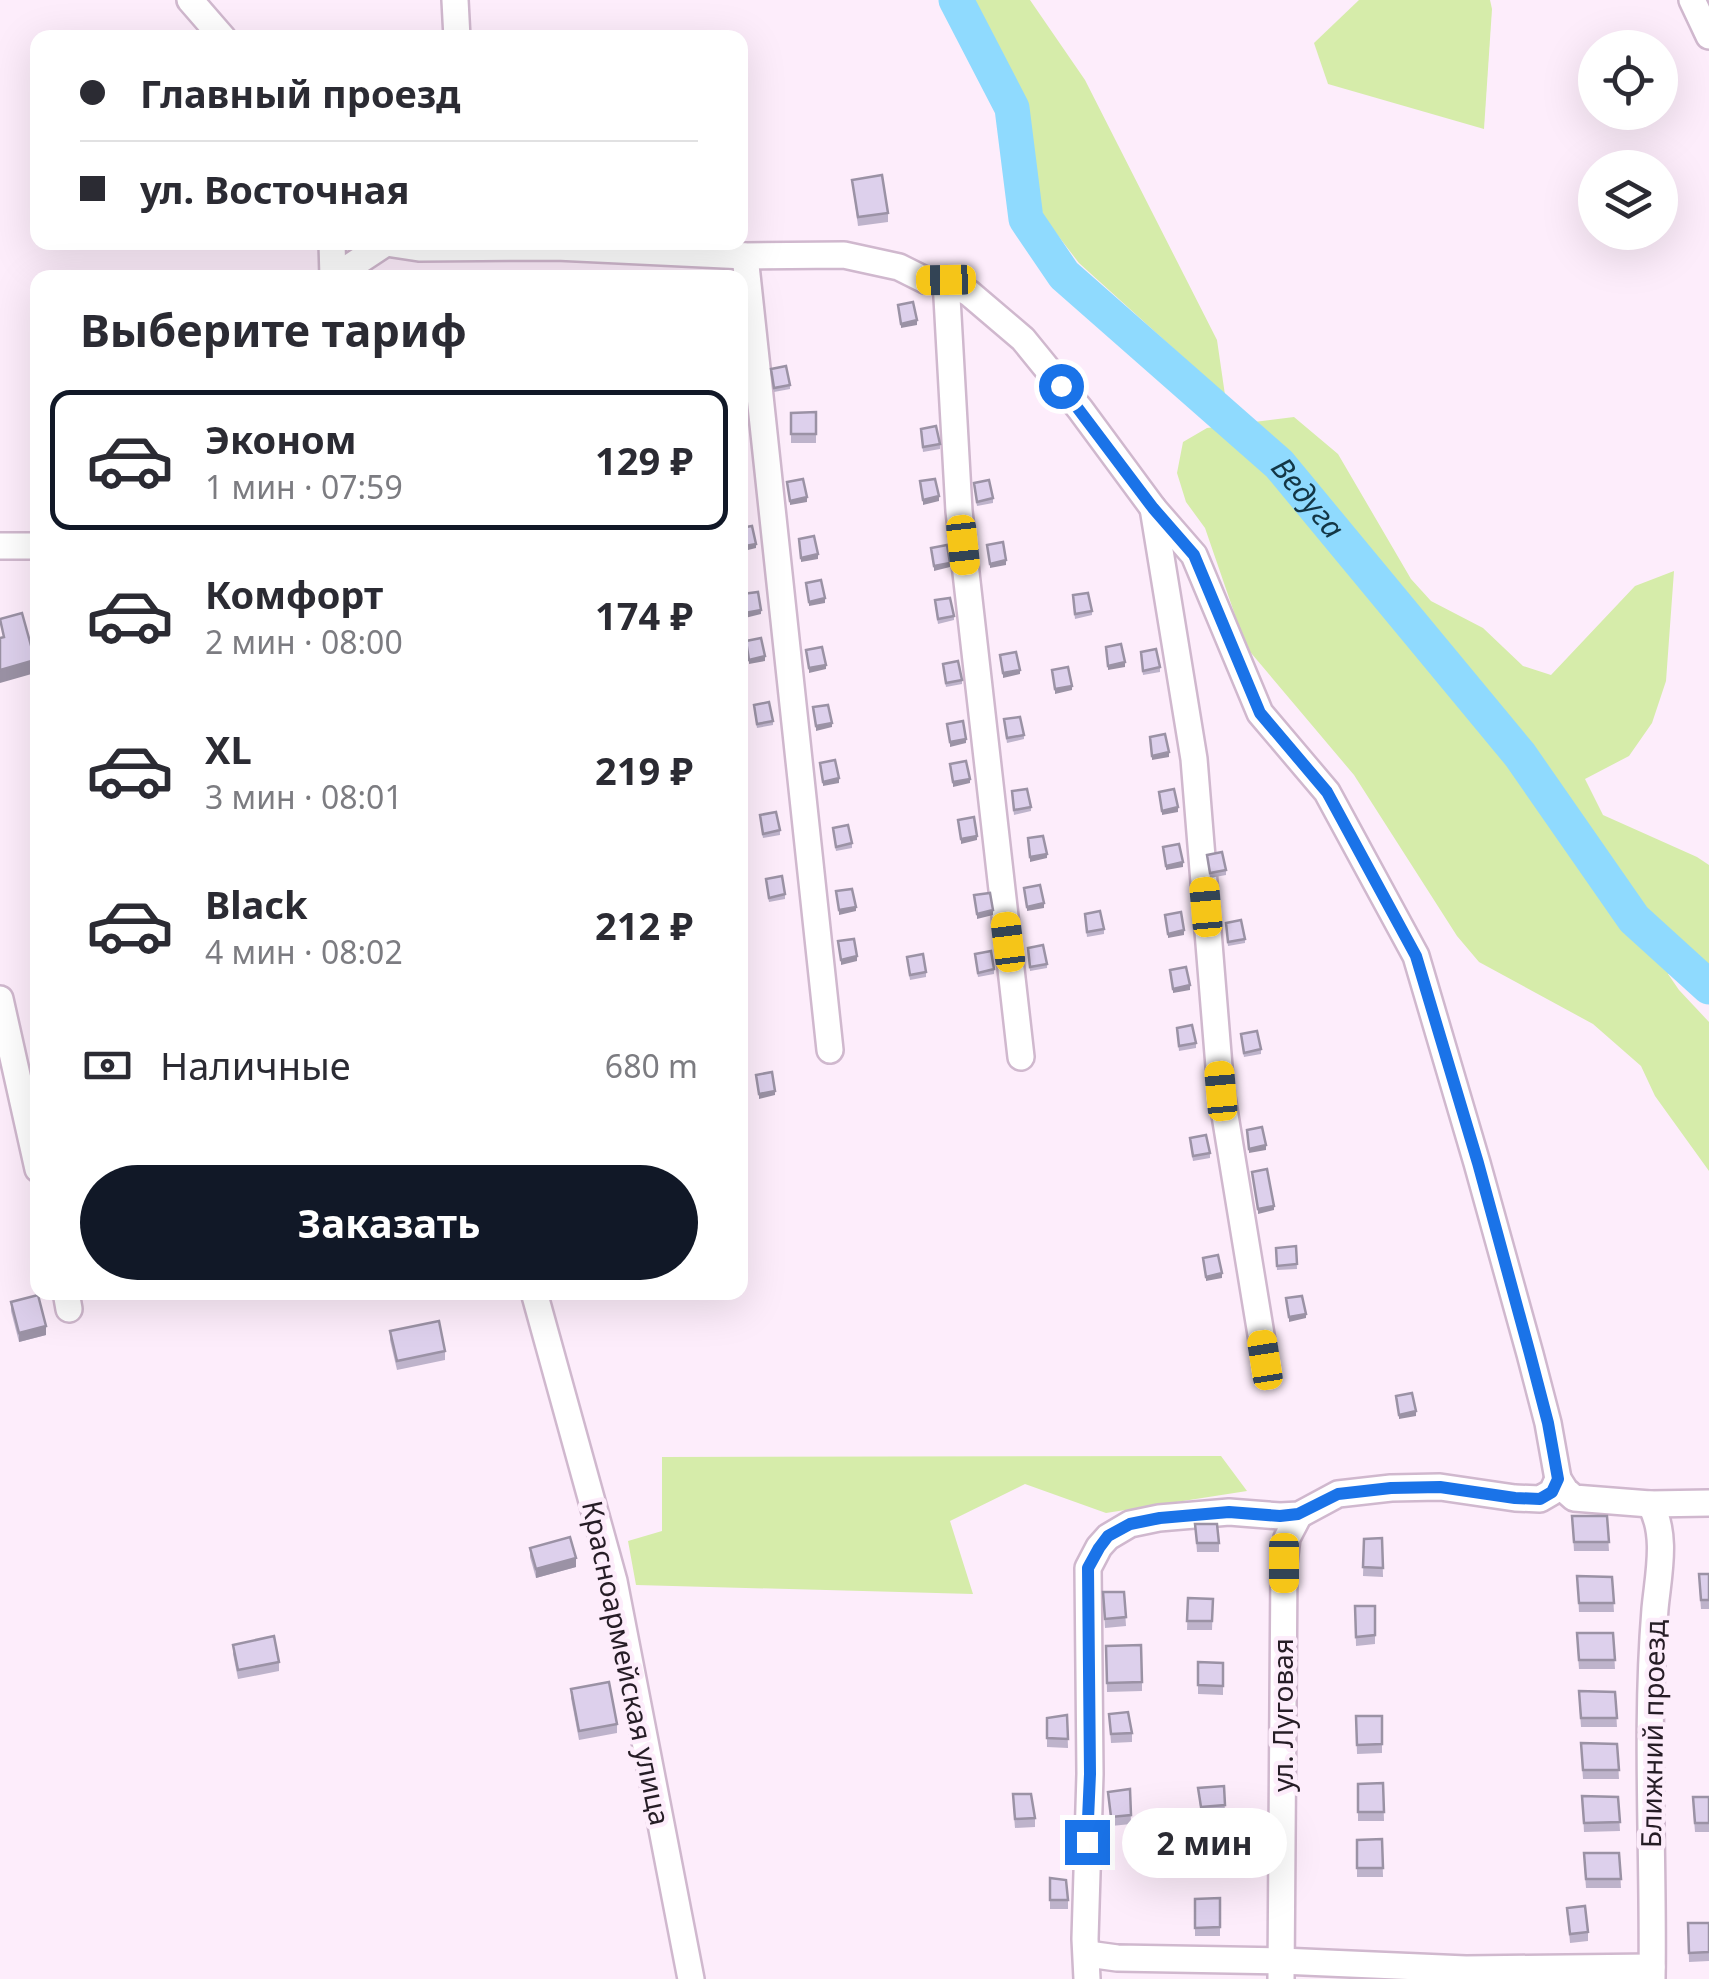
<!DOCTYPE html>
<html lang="ru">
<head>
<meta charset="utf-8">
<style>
	:root { --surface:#fff; --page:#f7f7f7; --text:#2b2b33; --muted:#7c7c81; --line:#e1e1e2; --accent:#111827 }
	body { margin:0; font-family:"Noto Sans",sans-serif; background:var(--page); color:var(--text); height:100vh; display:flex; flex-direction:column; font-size:38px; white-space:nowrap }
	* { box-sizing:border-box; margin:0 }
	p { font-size:32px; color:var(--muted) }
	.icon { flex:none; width:55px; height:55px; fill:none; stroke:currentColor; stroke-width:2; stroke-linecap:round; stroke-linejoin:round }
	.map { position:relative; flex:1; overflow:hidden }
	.side { position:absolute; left:30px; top:270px; width:718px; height:1030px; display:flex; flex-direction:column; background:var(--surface); border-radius:20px; box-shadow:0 10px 40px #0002 }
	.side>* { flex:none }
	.top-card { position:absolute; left:30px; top:30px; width:718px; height:220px; border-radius:20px; box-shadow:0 10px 40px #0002; display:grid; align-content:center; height:220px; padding:0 50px; background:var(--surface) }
	.controls { position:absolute; left:1578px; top:30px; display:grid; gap:20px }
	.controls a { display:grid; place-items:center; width:100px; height:100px; border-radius:50%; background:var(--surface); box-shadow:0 10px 40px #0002; font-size:50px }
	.end { position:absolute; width:45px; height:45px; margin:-22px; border:12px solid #1a73e8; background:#fff; box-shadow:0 0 0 5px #fff }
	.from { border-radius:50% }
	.bubble { position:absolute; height:70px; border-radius:35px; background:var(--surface); box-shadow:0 10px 40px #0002; font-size:32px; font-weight:700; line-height:70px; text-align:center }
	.car { position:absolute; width:30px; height:60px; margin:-30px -15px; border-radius:12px; box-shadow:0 0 8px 2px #0007; background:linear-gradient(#f5c518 24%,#345 0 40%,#f5c518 0 76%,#345 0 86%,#f5c518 0) }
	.top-card b { display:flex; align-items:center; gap:35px; height:95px; font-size:38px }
	.top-card b+b { border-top:2px solid var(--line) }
	.top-card i { width:25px; height:25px; background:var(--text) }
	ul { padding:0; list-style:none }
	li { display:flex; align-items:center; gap:30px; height:140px; margin:0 20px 15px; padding:0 30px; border:5px solid transparent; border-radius:20px }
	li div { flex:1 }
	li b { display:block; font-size:38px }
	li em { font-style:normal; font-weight:700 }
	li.selected { border-color:var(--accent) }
	li>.icon { width:90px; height:90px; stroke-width:1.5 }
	h2 { padding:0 50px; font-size:45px; line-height:120px }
	.pay { display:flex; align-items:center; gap:25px; height:110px; padding:0 50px; font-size:38px }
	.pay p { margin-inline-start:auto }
	.primary-button { display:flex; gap:20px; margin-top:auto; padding:20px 50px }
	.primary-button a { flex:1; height:115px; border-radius:60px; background:var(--accent); color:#fff; font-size:40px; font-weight:700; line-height:115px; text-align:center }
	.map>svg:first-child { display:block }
	.green { fill:#d6ecaa }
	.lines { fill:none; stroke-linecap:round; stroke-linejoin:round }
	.river { stroke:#8fdafe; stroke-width:35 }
	.minor-casing { stroke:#d0b8ce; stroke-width:30 }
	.minor { stroke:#fff; stroke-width:25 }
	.wall { fill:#beb3cb }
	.shaded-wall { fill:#9b92a5 }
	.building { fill:#ddd0ec; stroke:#9b92a5; stroke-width:2.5 }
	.route { stroke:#1a73e8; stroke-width:12 }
	.labels { text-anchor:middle; stroke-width:9; stroke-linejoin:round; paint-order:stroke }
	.street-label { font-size:28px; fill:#261d26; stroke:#fdedfb }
	.water-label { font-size:30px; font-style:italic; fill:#133645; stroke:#fdedfb }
</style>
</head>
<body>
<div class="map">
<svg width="1709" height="1979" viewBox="0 0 1709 1979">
	<rect width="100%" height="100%" fill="#fdedfb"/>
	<g class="green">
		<polygon points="966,0 1030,0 1085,80 1217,340 1225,395 1079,263 1043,216 1025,115"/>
		<polygon points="1359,0 1490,0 1492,9 1484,129 1328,84 1314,43"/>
		<polygon points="1294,417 1338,454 1411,579 1431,601 1483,628 1523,666 1551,675 1635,586 1674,571 1666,681 1652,723 1629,756 1585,779 1603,815 1697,857 1709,865 1709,966 1668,974 1679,990 1709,1022 1709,1171 1655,1096 1641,1066 1593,1024 1479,962 1457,936 1354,775 1246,647 1205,528 1186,502 1177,473 1183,442 1207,428"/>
		<polygon points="1221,1456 1247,1491 1106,1513 1025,1484 950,1521 973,1594 636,1585 628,1541 662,1531 662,1457"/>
	</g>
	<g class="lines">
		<path class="river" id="s1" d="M956,0L1012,108L1026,219L1064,275L1279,464L1520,755L1634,919L1709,987"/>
		<g class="minor-casing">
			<g id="minor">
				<polyline points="190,0 223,38"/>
				<polyline points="455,0 457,38"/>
				<polyline points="1692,0 1709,36"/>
				<polyline points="332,242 333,278"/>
				<polyline points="745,256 830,1050"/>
				<polyline points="333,278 386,243 419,248 556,247 745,256 844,255 899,267 925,280 946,280 969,293 1023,339 1080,409 1153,508 1194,555 1260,713 1327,792 1416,956 1477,1163 1530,1354 1548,1423 1558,1479"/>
				<polyline points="946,280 959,511 1021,1057"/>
				<polyline points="1153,508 1194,759 1221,1091 1265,1359"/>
				<polyline points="0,546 38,546"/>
				<polyline points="0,999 38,1169"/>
				<polyline points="66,1292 69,1309"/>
				<polyline points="534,1292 614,1581 691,1979"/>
				<path d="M1650,1504C1668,1534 1658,1576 1655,1609C1645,1732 1654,1856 1652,1979"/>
				<polyline points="1088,1954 1117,1958 1281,1961 1466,1969 1652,1967"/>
				<polyline points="1087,1979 1085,1939 1090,1774 1088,1568 1099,1547 1108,1537 1130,1524 1159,1518 1229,1512 1280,1516 1299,1515 1338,1494 1391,1488 1440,1487 1515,1498 1540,1499 1552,1492 1558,1479 1565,1490 1574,1498 1650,1504 1709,1503"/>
				<polyline points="1281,1979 1284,1563 1287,1538 1299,1515"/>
			</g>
		</g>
		<use href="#minor" class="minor"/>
	</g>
	<g class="wall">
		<polygon points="852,180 888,213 888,222 858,226"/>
		<polygon points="771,374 790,385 790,389 774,392"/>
		<polygon points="816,412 816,443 791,443 791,413"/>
		<polygon points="921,433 940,444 940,449 923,452"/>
		<polygon points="974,487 993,498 993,503 977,506"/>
		<polygon points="1073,600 1092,611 1092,615 1075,619"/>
		<polygon points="935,605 954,616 954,620 938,624"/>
		<polygon points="1141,656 1160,667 1160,672 1143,675"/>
		<polygon points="943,669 962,680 962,684 946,687"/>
		<polygon points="754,710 773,721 773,725 757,728"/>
		<polygon points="1004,724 1024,735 1024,739 1007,743"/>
		<polygon points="1012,796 1031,807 1031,811 1014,815"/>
		<polygon points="760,819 780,830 780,835 763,838"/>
		<polygon points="833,832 852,843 852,848 836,851"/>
		<polygon points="1207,859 1226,870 1226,875 1210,878"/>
		<polygon points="766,883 785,894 785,899 769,902"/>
		<polygon points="1085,918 1104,929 1104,934 1087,937"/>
		<polygon points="1226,928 1245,939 1245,943 1228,946"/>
		<polygon points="1028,952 1047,964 1047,968 1030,971"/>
		<polygon points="975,958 994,969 994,974 978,977"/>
		<polygon points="907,961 926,972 926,977 910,980"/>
		<polygon points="1177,1032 1196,1043 1196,1048 1179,1051"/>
		<polygon points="1241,1038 1261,1049 1261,1054 1244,1057"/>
		<polygon points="1190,1142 1210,1153 1210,1158 1193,1161"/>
		<polygon points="1296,1246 1297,1269 1277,1270 1276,1248"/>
		<polygon points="11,1302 46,1335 19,1342 11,1311"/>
		<polygon points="390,1331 445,1351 445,1360 397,1370 390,1340"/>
		<polygon points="1572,1516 1607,1516 1609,1551 1574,1551"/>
		<polygon points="1195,1524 1219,1543 1219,1552 1197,1552"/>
		<polygon points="1382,1538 1383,1577 1363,1576 1364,1539"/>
		<polygon points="530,1548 576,1567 536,1578 530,1557"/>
		<polygon points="1709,1574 1709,1609 1701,1609 1699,1583"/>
		<polygon points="1577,1576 1612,1577 1614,1612 1579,1612"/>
		<polygon points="1103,1592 1124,1592 1126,1626 1105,1628"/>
		<polygon points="1188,1598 1213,1599 1212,1630 1187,1630"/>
		<polygon points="1355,1606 1375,1635 1375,1644 1356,1646"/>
		<polygon points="1613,1633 1615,1669 1579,1669 1577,1642"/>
		<polygon points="233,1645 279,1662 279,1671 238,1679 233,1654"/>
		<polygon points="1106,1646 1142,1682 1142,1691 1107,1692"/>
		<polygon points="1198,1662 1223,1663 1223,1695 1198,1694"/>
		<polygon points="571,1689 617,1724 617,1733 579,1740 571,1698"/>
		<polygon points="1615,1692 1617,1727 1581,1727 1579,1700"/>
		<polygon points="1109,1714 1132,1733 1132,1742 1111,1743"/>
		<polygon points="1067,1715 1068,1748 1047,1747 1047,1718"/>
		<polygon points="1356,1716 1382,1716 1382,1753 1357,1754"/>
		<polygon points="1617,1744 1619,1779 1583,1779 1581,1752"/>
		<polygon points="1383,1783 1384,1821 1358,1821 1358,1784"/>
		<polygon points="1224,1786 1225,1814 1201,1816 1198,1788"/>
		<polygon points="1130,1789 1131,1824 1111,1826 1108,1792"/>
		<polygon points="1582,1796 1618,1797 1620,1831 1584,1832"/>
		<polygon points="1709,1797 1709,1832 1695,1832 1693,1806"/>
		<polygon points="1013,1803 1035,1818 1035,1827 1015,1828"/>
		<polygon points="1382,1839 1383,1877 1357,1877 1357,1840"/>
		<polygon points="1619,1853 1621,1888 1586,1888 1584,1862"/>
		<polygon points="1050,1878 1068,1900 1068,1909 1050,1909"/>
		<polygon points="1220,1898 1220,1936 1195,1936 1195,1899"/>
		<polygon points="1567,1908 1588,1932 1588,1941 1570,1943"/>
		<polygon points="1688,1923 1709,1923 1709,1961 1689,1962"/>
	</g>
	<g class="shaded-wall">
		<polygon points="917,320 917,325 901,328 901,324"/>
		<polygon points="939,496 939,501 923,505 923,500"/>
		<polygon points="807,497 807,502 790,505 790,501"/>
		<polygon points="756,544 756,548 740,552 740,547"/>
		<polygon points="818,554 818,559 801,562 801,558"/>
		<polygon points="1006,560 1006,565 990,568 990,564"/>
		<polygon points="950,563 950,567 934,571 934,566"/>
		<polygon points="825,598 825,603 809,606 809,602"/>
		<polygon points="761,610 761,614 745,618 745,613"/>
		<polygon points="765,656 765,661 749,664 749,660"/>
		<polygon points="35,660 35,673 0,683 0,670"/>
		<polygon points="1125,662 1125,667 1108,670 1108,666"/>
		<polygon points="826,665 826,669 809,673 809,668"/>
		<polygon points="1020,670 1020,674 1003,678 1003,673"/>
		<polygon points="1072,686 1072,690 1055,694 1055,689"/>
		<polygon points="832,723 832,727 816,731 816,726"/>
		<polygon points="966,739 966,743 950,747 950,742"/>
		<polygon points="1169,752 1169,757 1152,760 1152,756"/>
		<polygon points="839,778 839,783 823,786 823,782"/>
		<polygon points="970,779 970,783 953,787 953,782"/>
		<polygon points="1178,807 1178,812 1162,815 1162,811"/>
		<polygon points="977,836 977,840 961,844 961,839"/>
		<polygon points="1047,854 1047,858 1030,862 1030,857"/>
		<polygon points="1183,862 1183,867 1166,870 1166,866"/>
		<polygon points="1044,903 1044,908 1027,911 1027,907"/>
		<polygon points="856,907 856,911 839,915 839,910"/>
		<polygon points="993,910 993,915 977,919 977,914"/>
		<polygon points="1184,930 1184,935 1168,938 1168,934"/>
		<polygon points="857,956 857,961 841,965 841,960"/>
		<polygon points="1190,985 1190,990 1173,993 1173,989"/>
		<polygon points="775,1091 775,1095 759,1099 759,1094"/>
		<polygon points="1266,1145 1266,1150 1249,1153 1249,1149"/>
		<polygon points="1274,1206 1274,1210 1258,1214 1258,1209"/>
		<polygon points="1222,1273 1222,1278 1206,1281 1206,1277"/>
		<polygon points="1306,1314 1306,1318 1289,1322 1289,1317"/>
		<polygon points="46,1326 46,1335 19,1342 19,1333"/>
		<polygon points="1416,1411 1416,1416 1399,1419 1399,1415"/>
		<polygon points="576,1558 576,1567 536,1578 536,1569"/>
	</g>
	<g class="building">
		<polygon points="882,175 888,213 858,217 852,180"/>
		<polygon points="913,302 917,320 901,324 898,305"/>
		<polygon points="786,366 790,385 774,388 771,369"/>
		<polygon points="816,412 816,434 791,434 791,413"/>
		<polygon points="936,426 940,444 923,447 921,429"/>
		<polygon points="740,470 742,470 745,488 740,489"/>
		<polygon points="803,479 807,497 790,501 787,482"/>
		<polygon points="935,479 939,496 923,500 920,481"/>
		<polygon points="989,480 993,498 977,502 974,483"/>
		<polygon points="752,526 756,544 740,547 740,528"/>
		<polygon points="814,536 818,554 801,558 799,539"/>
		<polygon points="1003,542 1006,560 990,564 987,545"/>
		<polygon points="947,545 950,563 934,566 931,548"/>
		<polygon points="821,580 825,598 809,602 806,583"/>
		<polygon points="758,592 761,610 745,613 742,594"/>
		<polygon points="1088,593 1092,611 1075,614 1073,595"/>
		<polygon points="950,598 954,616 938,619 935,600"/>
		<polygon points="22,613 35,660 0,670 0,638 4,637 0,619"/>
		<polygon points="761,638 765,656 749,660 746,641"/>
		<polygon points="1121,644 1125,662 1108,666 1106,647"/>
		<polygon points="822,647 826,665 809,668 806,650"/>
		<polygon points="1156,649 1160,667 1143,671 1141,652"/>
		<polygon points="1016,652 1020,670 1003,673 1000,655"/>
		<polygon points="958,661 962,680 946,683 943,664"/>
		<polygon points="1068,667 1072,686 1055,689 1052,670"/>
		<polygon points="769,702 773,721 757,724 754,705"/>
		<polygon points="828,705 832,723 816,726 813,707"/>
		<polygon points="1020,717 1024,735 1007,738 1004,719"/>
		<polygon points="963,721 966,739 950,742 947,724"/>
		<polygon points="1165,734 1169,752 1152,756 1150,737"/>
		<polygon points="835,760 839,778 823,782 820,763"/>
		<polygon points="966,761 970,779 953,782 950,764"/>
		<polygon points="1027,789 1031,807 1014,810 1012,791"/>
		<polygon points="1174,789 1178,807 1162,811 1159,792"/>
		<polygon points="776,812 780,830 763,834 760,815"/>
		<polygon points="974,817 977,836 961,839 958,820"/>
		<polygon points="848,825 852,843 836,847 833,828"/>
		<polygon points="1043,836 1047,854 1030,857 1028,838"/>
		<polygon points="1179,844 1183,862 1166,866 1163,847"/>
		<polygon points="1222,852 1226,870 1210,873 1207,855"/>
		<polygon points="782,876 785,894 769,898 766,879"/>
		<polygon points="1040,885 1044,903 1027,907 1024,888"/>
		<polygon points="852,889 856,907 839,910 836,891"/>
		<polygon points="990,893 993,910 977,914 974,895"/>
		<polygon points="1100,911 1104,929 1087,932 1085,914"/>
		<polygon points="1181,912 1184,930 1168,934 1165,915"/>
		<polygon points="1241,920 1245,939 1228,942 1226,923"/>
		<polygon points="854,939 857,956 841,960 838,941"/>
		<polygon points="1043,945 1047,964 1030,967 1028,948"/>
		<polygon points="991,951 994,969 978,973 975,954"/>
		<polygon points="923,954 926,972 910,975 907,957"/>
		<polygon points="1186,967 1190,985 1173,989 1170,970"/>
		<polygon points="1192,1025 1196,1043 1179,1046 1177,1028"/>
		<polygon points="1257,1031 1261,1049 1244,1053 1241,1034"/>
		<polygon points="772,1072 775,1091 759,1094 756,1075"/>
		<polygon points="1262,1127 1266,1145 1249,1149 1247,1130"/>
		<polygon points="1206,1135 1210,1153 1193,1156 1190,1138"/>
		<polygon points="1267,1169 1274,1206 1258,1209 1252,1172"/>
		<polygon points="1296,1246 1297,1264 1277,1266 1276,1248"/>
		<polygon points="1218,1255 1222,1273 1206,1277 1203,1258"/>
		<polygon points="38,1295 46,1326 19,1333 11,1302"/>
		<polygon points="1302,1296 1306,1314 1289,1317 1286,1298"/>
		<polygon points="439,1321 445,1351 397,1361 390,1331"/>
		<polygon points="1412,1393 1416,1411 1399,1415 1396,1396"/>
		<polygon points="1572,1516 1607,1516 1609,1542 1574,1542"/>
		<polygon points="1195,1524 1217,1524 1219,1543 1197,1543"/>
		<polygon points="570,1537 576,1558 536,1569 530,1548"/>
		<polygon points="1382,1538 1383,1568 1363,1567 1364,1539"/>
		<polygon points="1699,1574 1709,1574 1709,1600 1701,1600"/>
		<polygon points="1577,1576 1612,1577 1614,1603 1579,1603"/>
		<polygon points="1103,1592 1124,1592 1126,1617 1105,1619"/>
		<polygon points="1188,1598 1213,1599 1212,1621 1187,1621"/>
		<polygon points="1355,1606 1375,1606 1375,1635 1356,1637"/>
		<polygon points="1577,1633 1613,1633 1615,1660 1579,1660"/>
		<polygon points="274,1636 279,1662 238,1670 233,1645"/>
		<polygon points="1141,1645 1142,1682 1107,1683 1106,1646"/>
		<polygon points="1198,1662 1223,1663 1223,1686 1198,1685"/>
		<polygon points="609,1682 617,1724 579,1731 571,1689"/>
		<polygon points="1579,1691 1615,1692 1617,1718 1581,1718"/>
		<polygon points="1128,1712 1132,1733 1111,1734 1109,1714"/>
		<polygon points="1067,1715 1068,1739 1047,1738 1047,1718"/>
		<polygon points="1356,1716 1382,1716 1382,1744 1357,1745"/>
		<polygon points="1581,1743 1617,1744 1619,1770 1583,1770"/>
		<polygon points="1383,1783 1384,1812 1358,1812 1358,1784"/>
		<polygon points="1224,1786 1225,1805 1201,1807 1198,1788"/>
		<polygon points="1130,1789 1131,1815 1111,1817 1108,1792"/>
		<polygon points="1013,1794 1031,1794 1035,1818 1015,1819"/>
		<polygon points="1582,1796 1618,1797 1620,1822 1584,1823"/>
		<polygon points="1693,1797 1709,1797 1709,1823 1695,1823"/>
		<polygon points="1382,1839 1383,1868 1357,1868 1357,1840"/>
		<polygon points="1584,1853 1619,1853 1621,1879 1586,1879"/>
		<polygon points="1050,1878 1066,1880 1068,1900 1050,1900"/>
		<polygon points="1220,1898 1220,1927 1195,1928 1195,1899"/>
		<polygon points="1585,1906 1588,1932 1570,1934 1567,1908"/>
		<polygon points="1688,1923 1709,1923 1709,1952 1689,1953"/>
	</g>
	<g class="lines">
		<polyline class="route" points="1061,386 1153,508 1194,555 1260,713 1327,792 1416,956 1478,1163 1530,1354 1548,1423 1558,1479 1552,1492 1540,1499 1515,1498 1440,1487 1391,1488 1338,1494 1298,1514 1280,1516 1229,1512 1160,1518 1130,1524 1108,1536 1099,1548 1088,1568 1090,1774 1087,1842"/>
	</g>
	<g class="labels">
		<g class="street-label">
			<text transform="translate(626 1663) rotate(78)" y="10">Красноармейская улица</text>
			<text transform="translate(1283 1715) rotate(-90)" y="10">ул. Луговая</text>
			<text transform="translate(1653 1734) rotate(-89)" y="10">Ближний проезд</text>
		</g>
		<g class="water-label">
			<text dy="10" stroke="none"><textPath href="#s1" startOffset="632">Ведуга</textPath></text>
		</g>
	</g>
</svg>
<div class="controls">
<a><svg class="icon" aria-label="locate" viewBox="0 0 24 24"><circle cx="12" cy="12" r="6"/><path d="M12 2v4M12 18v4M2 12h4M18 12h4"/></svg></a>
<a><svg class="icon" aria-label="layers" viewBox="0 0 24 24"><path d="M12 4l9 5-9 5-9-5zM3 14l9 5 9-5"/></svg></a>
</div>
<i class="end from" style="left:1061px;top:386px"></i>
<i class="end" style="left:1087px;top:1842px"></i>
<div class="bubble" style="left:1122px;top:1808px;width:165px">2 мин</div>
<i class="car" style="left:946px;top:280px;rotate:269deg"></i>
<i class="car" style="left:963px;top:545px;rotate:174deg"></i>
<i class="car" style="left:1206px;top:907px;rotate:355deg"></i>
<i class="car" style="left:1008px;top:942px;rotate:353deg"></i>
<i class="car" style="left:1221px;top:1091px;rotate:355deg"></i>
<i class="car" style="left:1265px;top:1360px;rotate:351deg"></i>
<i class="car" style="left:1284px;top:1563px;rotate:180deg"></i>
<div class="top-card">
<b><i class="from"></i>Главный проезд</b>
<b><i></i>ул. Восточная</b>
</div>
<section class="side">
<h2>Выберите тариф</h2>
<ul>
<li class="selected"><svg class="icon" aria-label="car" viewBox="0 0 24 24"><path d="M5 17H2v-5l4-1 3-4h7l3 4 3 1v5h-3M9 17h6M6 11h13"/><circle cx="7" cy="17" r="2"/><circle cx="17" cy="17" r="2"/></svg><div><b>Эконом</b><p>1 мин · 07:59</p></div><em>129 ₽</em></li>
<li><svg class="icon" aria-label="car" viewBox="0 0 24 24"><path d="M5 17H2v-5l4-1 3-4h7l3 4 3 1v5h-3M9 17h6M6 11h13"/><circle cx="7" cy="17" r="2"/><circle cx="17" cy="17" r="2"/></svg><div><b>Комфорт</b><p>2 мин · 08:00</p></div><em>174 ₽</em></li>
<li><svg class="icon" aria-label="car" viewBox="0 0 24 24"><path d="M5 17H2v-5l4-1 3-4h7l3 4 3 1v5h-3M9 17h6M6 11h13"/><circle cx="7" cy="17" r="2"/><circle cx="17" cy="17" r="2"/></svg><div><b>XL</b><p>3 мин · 08:01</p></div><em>219 ₽</em></li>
<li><svg class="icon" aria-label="car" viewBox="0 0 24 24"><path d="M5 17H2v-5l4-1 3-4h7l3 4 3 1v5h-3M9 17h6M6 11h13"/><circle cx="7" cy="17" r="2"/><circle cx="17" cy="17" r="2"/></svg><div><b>Black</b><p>4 мин · 08:02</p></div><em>212 ₽</em></li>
</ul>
<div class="pay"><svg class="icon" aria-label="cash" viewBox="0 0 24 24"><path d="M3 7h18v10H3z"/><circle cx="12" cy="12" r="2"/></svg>Наличные<p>680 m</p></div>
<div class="primary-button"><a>Заказать</a></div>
</section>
</div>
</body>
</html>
